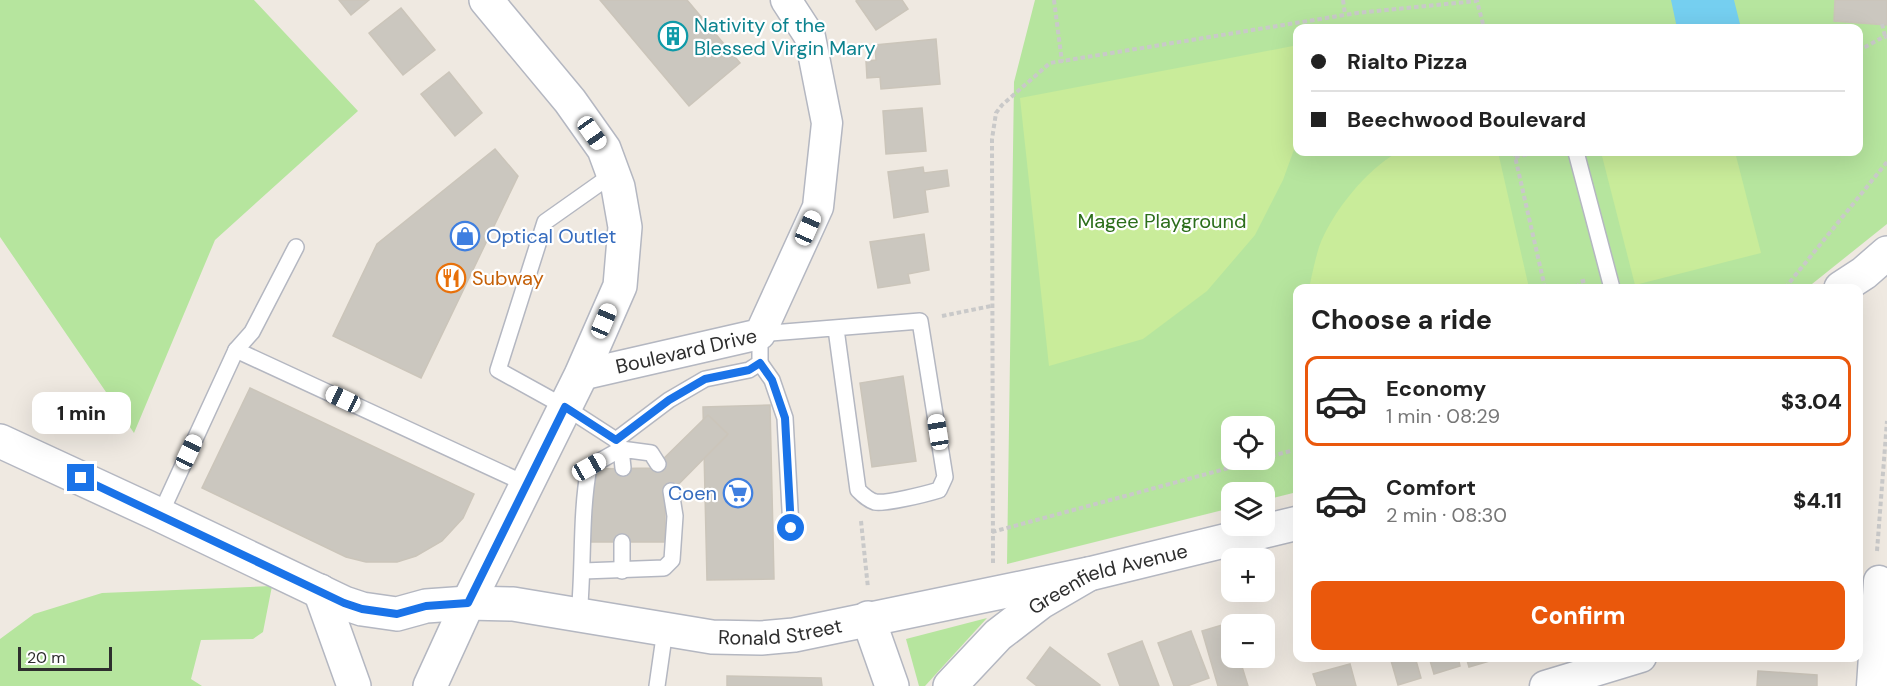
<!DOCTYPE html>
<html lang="en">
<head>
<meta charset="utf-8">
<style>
	:root { --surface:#fff; --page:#f6f6f6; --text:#222; --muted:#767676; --line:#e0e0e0; --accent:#ea580c }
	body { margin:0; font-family:"DM Sans",sans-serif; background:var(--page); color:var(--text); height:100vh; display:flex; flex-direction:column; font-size:22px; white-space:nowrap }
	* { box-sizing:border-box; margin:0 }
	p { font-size:20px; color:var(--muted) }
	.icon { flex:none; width:33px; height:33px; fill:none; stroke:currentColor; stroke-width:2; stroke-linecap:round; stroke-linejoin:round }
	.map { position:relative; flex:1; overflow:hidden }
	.drawer { position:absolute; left:1293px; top:284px; width:570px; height:378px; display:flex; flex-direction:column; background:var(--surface); border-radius:12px; box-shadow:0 6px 24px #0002 }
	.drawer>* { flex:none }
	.guide { position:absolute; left:1293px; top:24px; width:570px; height:132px; border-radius:12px; box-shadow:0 6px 24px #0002; display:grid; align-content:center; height:132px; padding:0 18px; background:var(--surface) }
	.buttons { position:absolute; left:1221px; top:416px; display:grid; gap:12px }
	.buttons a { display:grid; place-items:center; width:54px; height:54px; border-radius:12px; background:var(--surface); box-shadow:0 6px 24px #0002; font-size:30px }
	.scale { position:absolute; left:18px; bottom:15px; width:94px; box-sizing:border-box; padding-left:6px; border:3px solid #2e2e2e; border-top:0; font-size:16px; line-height:21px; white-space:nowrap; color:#2e2e2e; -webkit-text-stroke:4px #fff; paint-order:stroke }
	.end { position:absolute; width:27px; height:27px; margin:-14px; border:8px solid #1a73e8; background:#fff; box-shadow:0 0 0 3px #fff }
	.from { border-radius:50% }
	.bubble { position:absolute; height:42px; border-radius:12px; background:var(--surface); box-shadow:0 6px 24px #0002; font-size:20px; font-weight:800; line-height:42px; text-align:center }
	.car { position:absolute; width:18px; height:36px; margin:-18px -9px; border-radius:8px; box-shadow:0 0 4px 2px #0007; background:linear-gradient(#fff 24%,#345 0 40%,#fff 0 76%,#345 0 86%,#fff 0) }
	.guide b { display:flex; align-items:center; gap:21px; height:57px; font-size:22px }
	.guide b+b { border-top:2px solid var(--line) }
	.guide i { width:15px; height:15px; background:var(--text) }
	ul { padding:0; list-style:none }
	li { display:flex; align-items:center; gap:18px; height:90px; margin:0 12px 9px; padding:0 6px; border:3px solid transparent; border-radius:12px }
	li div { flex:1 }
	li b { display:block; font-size:22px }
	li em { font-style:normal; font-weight:800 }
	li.on { border-color:var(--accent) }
	li>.icon { width:54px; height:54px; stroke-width:1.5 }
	h2 { padding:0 18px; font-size:27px; line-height:72px }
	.action { display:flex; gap:12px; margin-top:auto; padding:12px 18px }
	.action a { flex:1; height:69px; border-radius:12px; background:var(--accent); color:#fff; font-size:24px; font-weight:800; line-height:69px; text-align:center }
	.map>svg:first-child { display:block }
	.green { fill:#b6e59e; fill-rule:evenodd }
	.pitch { fill:#c9ec9a }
	.water { fill:#75cff0 }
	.building { fill:#cbc7bf; stroke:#cbc5ba; stroke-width:1.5 }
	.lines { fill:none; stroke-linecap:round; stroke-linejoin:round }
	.service-casing { stroke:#b4b7c1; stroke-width:18 }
	.minor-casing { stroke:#b4b7c1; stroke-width:33 }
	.tertiary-casing { stroke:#b4b7c1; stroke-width:36 }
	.secondary-casing { stroke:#b4b7c1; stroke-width:36 }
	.path { stroke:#c9c9c9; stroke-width:4; stroke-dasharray:4.5 3; stroke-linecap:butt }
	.service { stroke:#fff; stroke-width:15 }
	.minor { stroke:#fff; stroke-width:30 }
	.tertiary { stroke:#fff; stroke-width:33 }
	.secondary { stroke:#fff; stroke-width:33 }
	.route { stroke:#1a73e8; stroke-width:8 }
	.labels { text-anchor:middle; stroke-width:4.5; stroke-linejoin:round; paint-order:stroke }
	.culture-label { font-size:20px; fill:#0d838f; stroke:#fff; text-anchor:start }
	.park-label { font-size:20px; fill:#2c6e1b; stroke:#fff }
	.shop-label { font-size:20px; fill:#366cbe; stroke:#fff; text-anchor:start }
	.food-label { font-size:20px; fill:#c56008; stroke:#fff; text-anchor:start }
	.street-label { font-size:20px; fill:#2e2e2e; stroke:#fff }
</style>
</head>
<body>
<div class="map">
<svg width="1887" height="686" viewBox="0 0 1887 686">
	<rect width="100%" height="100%" fill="#efe9e1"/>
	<g class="green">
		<polygon points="0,0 254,0 358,111 215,240 134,433 0,237"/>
		<path d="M1035,0H1887V224L1807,288H1298L1297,492L1265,500L1264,492H1232L1231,508L1007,564L1014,82ZM1298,28H1858V152H1298ZM1232,426H1264V459H1232Z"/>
		<polygon points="272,586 263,632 253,639 201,640 191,679 202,686 0,686 0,639 34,614 102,593"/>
		<polygon points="987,618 925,686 919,686 906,639"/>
	</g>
	<g class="pitch">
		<polygon points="1293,46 1298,70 1296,144 1283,180 1255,235 1207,291 1143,339 1049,366 1020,98"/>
		<path d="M1398,152H1498L1529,288H1309C1312,275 1315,260 1319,247C1332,212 1366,170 1398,152Z"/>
		<polygon points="1601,152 1735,152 1761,253 1635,285"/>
	</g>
	<polygon class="water" points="1671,0 1734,0 1741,28 1677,28"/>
	<g class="building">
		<polygon points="339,0 369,0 351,15"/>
		<polygon points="600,0 687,0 740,63 689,106"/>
		<polygon points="858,0 902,0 908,9 876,30 856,1"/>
		<polygon points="1835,0 1887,0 1887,25 1834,21"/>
		<polygon points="401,8 435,50 403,75 369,33"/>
		<polygon points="936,39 940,84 881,89 880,77 867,78 866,61 876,60 875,45"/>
		<polygon points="449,72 482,113 455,136 421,94"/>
		<polygon points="922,108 926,151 886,154 883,111"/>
		<polygon points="495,149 518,176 421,378 333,336 377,244"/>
		<polygon points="923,167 924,173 947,170 949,186 925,190 928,212 894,218 888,172"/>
		<polygon points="924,234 929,270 908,274 910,283 878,288 870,242"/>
		<polygon points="903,376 916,461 872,467 860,383"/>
		<polygon points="250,388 474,494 463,518 442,541 416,556 397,562 366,562 346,557 202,488"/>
		<polygon points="770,405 774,579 707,580 703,407"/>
		<polygon points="708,415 728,434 665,498 665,542 591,542 592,469 654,468"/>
		<polygon points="1229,623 1232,632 1232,657 1239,657 1248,686 1218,686 1202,631"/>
		<polygon points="1191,631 1209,678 1187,686 1174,686 1158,643"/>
		<polygon points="1142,641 1159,686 1120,686 1108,654"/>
		<polygon points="1050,647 1100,685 1099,686 1037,686 1027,678"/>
		<polygon points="1390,657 1415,657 1421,678 1398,685"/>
		<polygon points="1429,657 1458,657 1460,666 1434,674"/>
		<polygon points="1466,657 1492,657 1493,660 1469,667"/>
		<polygon points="1350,664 1356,686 1317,686 1313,674"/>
		<polygon points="1758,671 1817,675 1817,686 1757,686"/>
		<polygon points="727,676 821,678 822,686 727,686"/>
	</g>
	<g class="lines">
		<g class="service-casing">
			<g id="service">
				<polyline points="1576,152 1612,288"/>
				<polyline points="236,350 526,484"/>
				<polyline points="760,363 772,380 785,418 791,528"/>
				<path d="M616,440L669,400L705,379L749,370L760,363V334L920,321L945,477L939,490C926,494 886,504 875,502C868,500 863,495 858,490L836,329"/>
				<polyline points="623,468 621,449 651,453 658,464"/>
				<polyline points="160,515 236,350 252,332 296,247"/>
				<polyline points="583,571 664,568 672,560 675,516 671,491"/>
				<polyline points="622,571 622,542"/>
				<path d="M579,615C584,566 580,516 589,467L621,449L616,440L565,407L498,370L545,222L613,174"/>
				<polyline points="657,686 665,630"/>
			</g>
		</g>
		<g class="minor-casing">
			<g id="minor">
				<path id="s1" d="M581,375L760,334L818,207L827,123L810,37L786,0"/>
				<polyline points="1545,686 1641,657"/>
				<polyline points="1872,686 1879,581"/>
			</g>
		</g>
		<g class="tertiary-casing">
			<g id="tertiary">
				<polyline points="320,591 354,686"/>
				<polyline points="430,686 468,603"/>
			</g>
		</g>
		<g class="secondary-casing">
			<g id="secondary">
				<polyline points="1841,288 1864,273 1887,253"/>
				<path id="s2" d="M0,441L160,515L344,603L362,609L397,614L426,606L468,603L513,604L712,637L761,638L794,635L1089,574"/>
				<polyline points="468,603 581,375 620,286 625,227 618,187 604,149 570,101 486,0"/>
				<polyline points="868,618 892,686"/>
				<path id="s3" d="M950,686L998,635L1041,602L1089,574L1298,523"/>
			</g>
		</g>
		<g class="path">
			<polyline points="1054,0 1062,62"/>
			<polyline points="1343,0 1345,14"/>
			<polyline points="1882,24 1885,36 1887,36"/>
			<polyline points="1858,51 1885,36 1887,38"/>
			<polyline points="1514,152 1545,288"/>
			<polyline points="1515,157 1538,152"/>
			<polyline points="1577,288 1580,282 1587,280"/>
			<polyline points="1785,288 1887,162"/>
			<polyline points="942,316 991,306"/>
			<polyline points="1264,458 1298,449"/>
			<polyline points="861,521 868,588"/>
			<polyline points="992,532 1262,459"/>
			<polyline points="1877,551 1887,421"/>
			<polyline points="993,563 992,139 996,113 1002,105 1050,63 1357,13 1477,1 1484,28"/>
		</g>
		<use href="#service" class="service"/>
		<use href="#minor" class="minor"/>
		<use href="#tertiary" class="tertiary"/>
		<use href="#secondary" class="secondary"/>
	</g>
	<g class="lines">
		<polyline class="route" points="81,478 344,603 362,609 397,614 426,606 468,603 565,407 616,440 669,400 705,379 749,370 760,363 772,380 785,418 791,528"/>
	</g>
	<defs>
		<g id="building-ring" transform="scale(1.5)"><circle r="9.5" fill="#fff" stroke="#0f9aa8" stroke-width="1.5"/><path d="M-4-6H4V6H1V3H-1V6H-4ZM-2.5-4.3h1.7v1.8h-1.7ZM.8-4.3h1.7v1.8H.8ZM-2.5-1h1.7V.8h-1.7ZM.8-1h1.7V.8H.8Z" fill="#0f9aa8"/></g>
		<g id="shop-ring" transform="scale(1.5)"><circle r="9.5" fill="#fff" stroke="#3f7fe0" stroke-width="1.5"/><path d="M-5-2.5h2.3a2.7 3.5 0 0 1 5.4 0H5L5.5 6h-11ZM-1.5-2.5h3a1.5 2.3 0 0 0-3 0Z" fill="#3f7fe0"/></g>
		<g id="restaurant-ring" transform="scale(1.5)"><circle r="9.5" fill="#fff" stroke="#e8710a" stroke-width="1.5"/><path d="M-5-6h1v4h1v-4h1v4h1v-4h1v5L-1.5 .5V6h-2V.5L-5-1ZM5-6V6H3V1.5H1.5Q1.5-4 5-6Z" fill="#e8710a"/></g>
		<g id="supermarket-ring" transform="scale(1.5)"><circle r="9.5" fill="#fff" stroke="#3f7fe0" stroke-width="1.5"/><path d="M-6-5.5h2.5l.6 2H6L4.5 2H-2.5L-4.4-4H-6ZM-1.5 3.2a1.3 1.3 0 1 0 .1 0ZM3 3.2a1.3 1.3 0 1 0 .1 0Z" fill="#3f7fe0"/></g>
	</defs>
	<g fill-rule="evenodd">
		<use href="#building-ring" x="673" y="36"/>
		<use href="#shop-ring" x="465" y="236"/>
		<use href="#restaurant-ring" x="451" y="278"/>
		<use href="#supermarket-ring" x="738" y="493"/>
	</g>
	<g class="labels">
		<g class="culture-label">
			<text x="694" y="32">Nativity of the<tspan x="694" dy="23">Blessed Virgin Mary</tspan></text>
		</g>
		<g class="park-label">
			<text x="1162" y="228">Magee Playground</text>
		</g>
		<g class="shop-label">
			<text x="486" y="243">Optical Outlet</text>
			<text x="717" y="500" text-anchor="end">Coen</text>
		</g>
		<g class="food-label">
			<text x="472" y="285">Subway</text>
		</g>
		<g class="street-label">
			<text dy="7" stroke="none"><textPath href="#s1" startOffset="108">Boulevard Drive</textPath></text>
			<text dy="7" stroke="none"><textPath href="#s3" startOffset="196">Greenfield Avenue</textPath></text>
			<text dy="7" stroke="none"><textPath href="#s2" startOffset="822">Ronald Street</textPath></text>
		</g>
	</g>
</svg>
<div class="buttons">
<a><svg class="icon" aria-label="locate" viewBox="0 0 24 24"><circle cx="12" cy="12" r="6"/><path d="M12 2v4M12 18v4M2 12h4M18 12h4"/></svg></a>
<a><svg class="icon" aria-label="layers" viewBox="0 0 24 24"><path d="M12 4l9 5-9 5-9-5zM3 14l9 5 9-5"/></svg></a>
<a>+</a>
<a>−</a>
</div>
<div class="scale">20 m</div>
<i class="end from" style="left:791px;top:528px"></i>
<i class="end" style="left:81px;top:478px"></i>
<div class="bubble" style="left:32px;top:392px;width:99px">1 min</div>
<i class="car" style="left:592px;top:133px;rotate:145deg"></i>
<i class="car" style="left:808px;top:228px;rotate:24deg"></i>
<i class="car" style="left:604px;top:321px;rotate:23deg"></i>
<i class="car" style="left:343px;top:399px;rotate:295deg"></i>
<i class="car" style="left:938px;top:432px;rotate:351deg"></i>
<i class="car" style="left:189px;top:452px;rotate:25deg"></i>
<i class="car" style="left:589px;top:467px;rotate:61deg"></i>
<div class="guide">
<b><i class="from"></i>Rialto Pizza</b>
<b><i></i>Beechwood Boulevard</b>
</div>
<section class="drawer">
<h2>Choose a ride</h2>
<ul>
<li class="on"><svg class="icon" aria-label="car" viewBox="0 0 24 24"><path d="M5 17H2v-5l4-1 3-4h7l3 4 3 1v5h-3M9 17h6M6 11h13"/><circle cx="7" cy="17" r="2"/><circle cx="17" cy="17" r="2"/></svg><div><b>Economy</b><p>1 min · 08:29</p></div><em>$3.04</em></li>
<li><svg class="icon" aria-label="car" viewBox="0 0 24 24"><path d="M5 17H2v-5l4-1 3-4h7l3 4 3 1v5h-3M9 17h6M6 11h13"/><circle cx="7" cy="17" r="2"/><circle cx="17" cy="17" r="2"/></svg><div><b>Comfort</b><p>2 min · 08:30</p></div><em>$4.11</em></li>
</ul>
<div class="action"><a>Confirm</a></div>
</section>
</div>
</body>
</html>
